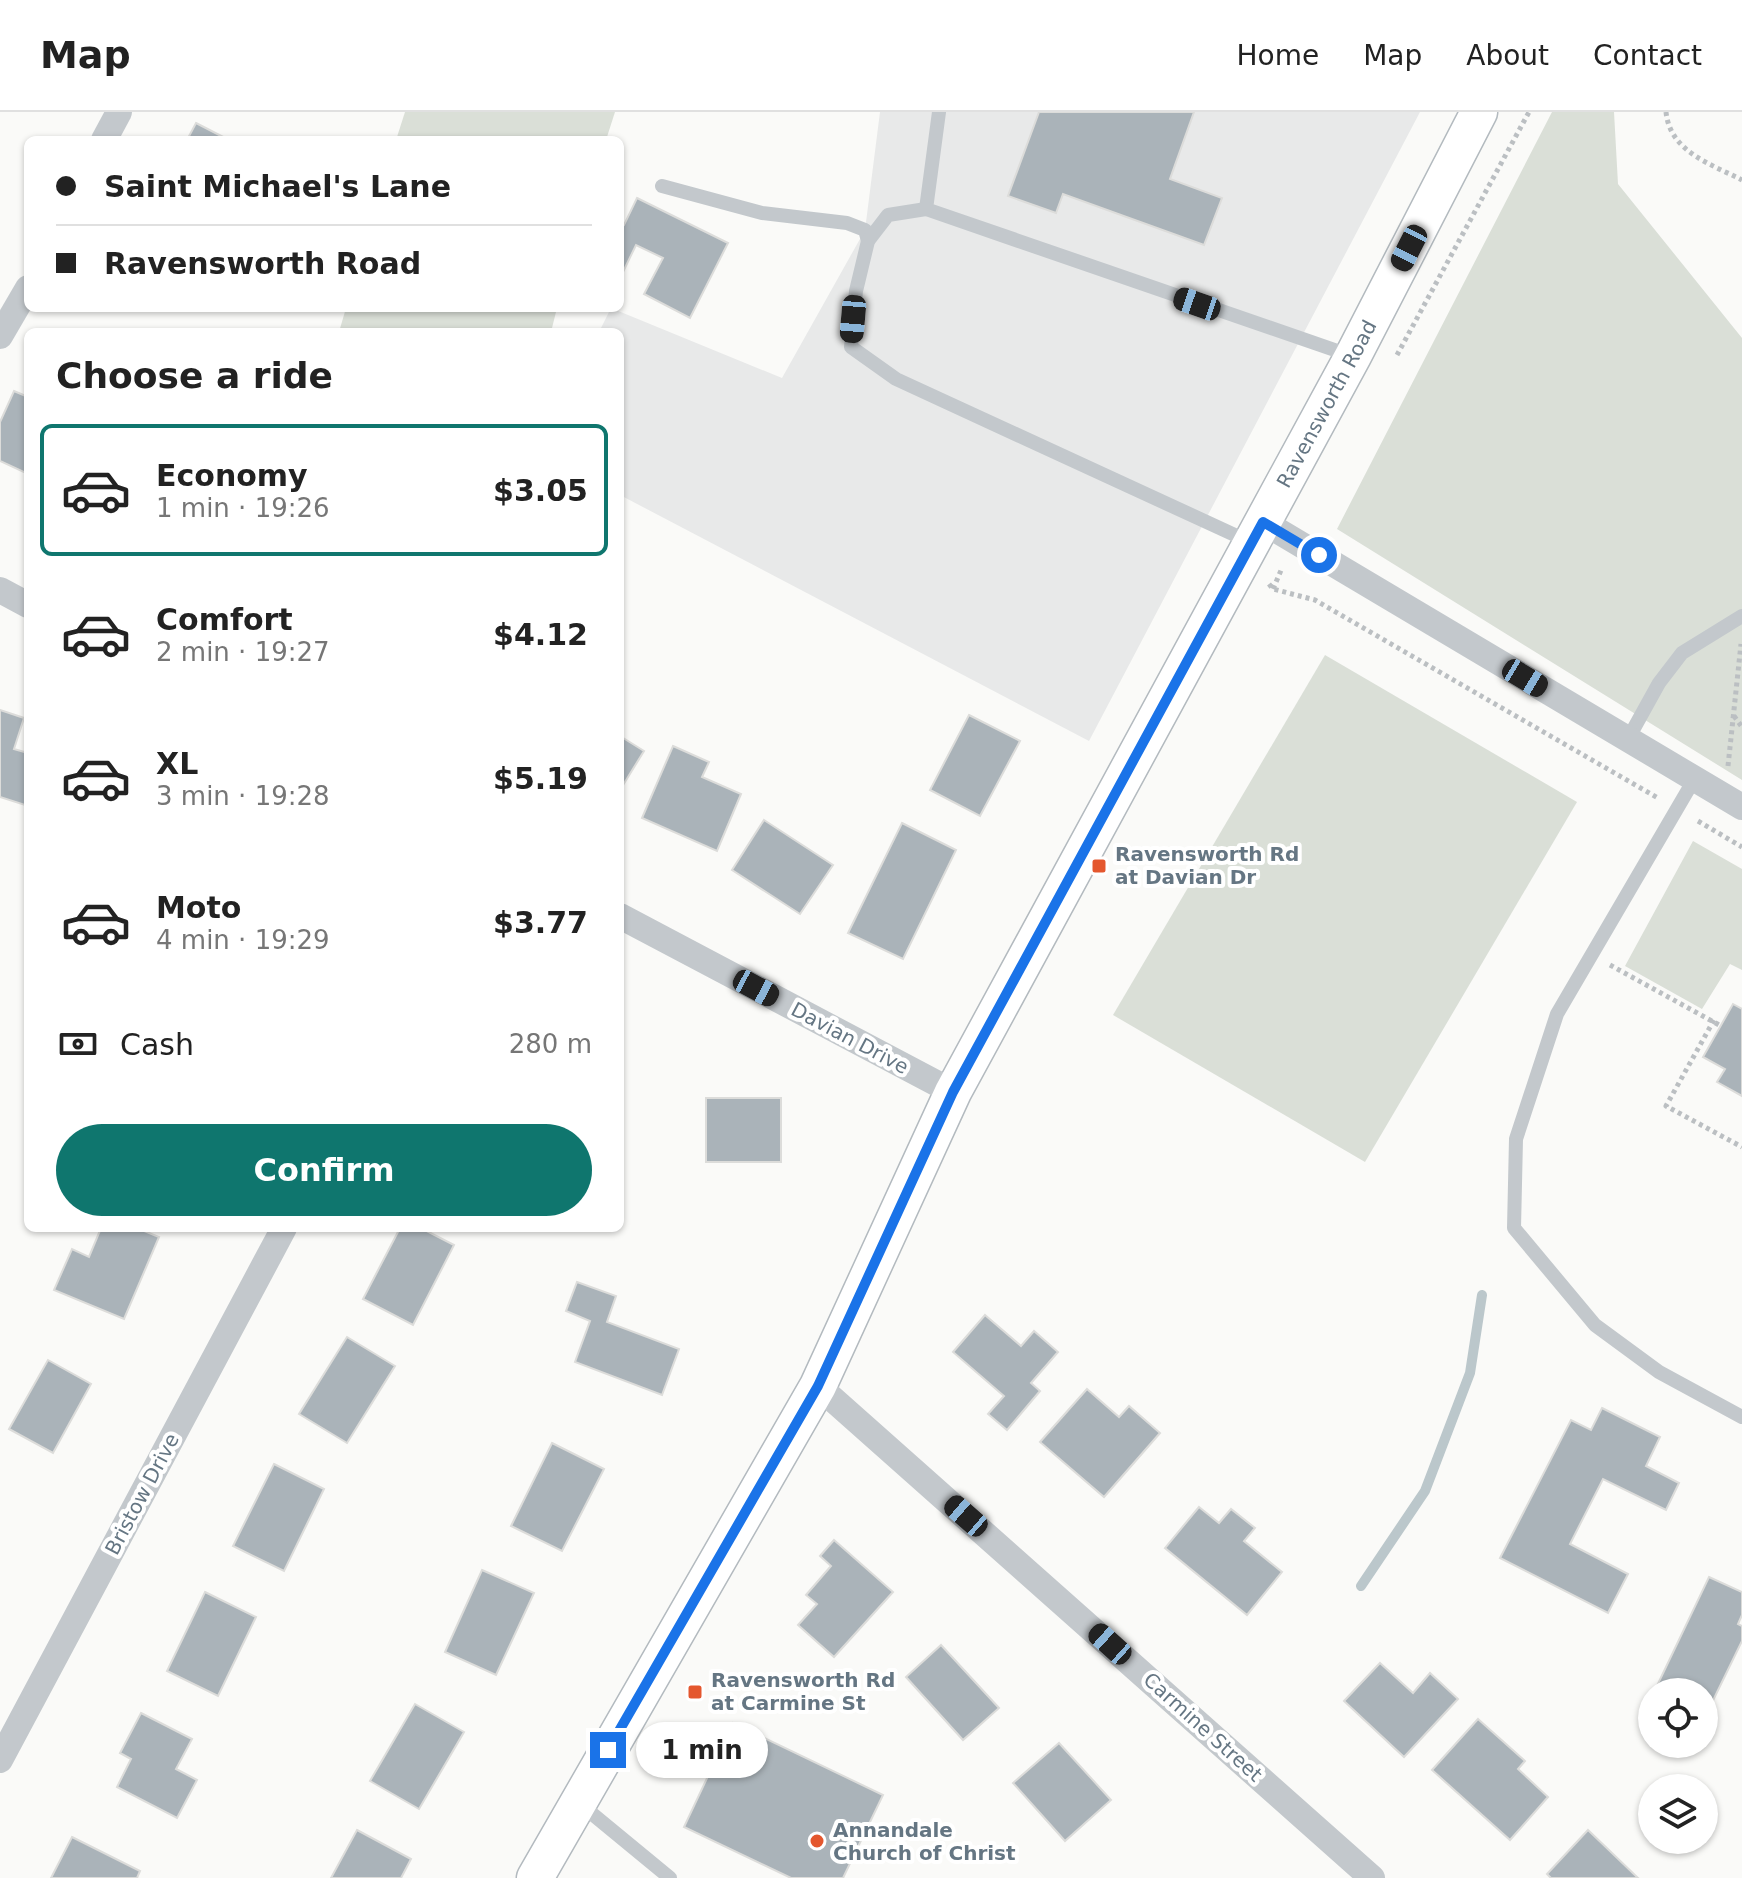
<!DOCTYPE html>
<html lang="en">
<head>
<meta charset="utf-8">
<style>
	:root { --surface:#fff; --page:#f6f6f6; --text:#222; --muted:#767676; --line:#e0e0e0; --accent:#0f766e }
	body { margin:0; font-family:"DejaVu Sans",sans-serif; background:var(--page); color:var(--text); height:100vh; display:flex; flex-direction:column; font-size:30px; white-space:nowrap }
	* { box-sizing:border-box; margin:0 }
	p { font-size:26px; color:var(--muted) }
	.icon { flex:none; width:44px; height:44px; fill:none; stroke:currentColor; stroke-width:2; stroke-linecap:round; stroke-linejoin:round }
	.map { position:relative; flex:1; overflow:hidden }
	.sheet { position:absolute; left:24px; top:216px; width:600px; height:904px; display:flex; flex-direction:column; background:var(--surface); border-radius:12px; box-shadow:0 2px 6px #0004 }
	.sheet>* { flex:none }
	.guide { position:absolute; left:24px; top:24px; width:600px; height:176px; border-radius:12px; box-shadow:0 2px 6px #0004; display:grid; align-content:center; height:176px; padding:0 32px; background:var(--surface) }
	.fabs { position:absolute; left:1638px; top:1566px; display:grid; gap:16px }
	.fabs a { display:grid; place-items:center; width:80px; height:80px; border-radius:50%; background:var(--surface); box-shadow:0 2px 6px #0004; font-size:40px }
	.end { position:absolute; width:36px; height:36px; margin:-18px; border:10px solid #1a73e8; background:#fff; box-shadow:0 0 0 4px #fff }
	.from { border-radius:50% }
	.bubble { position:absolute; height:56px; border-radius:28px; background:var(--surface); box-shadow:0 2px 6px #0004; font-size:26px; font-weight:700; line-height:56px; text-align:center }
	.car { position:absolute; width:24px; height:48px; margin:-24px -12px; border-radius:10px; box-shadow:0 0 6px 2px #0007; background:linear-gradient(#222 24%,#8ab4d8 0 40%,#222 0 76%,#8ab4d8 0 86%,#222 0) }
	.guide b { display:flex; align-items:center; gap:28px; height:76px; font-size:30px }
	.guide b+b { border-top:2px solid var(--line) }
	.guide i { width:20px; height:20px; background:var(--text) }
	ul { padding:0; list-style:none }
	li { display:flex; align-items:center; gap:24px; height:132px; margin:0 16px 12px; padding:0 16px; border:4px solid transparent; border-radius:12px }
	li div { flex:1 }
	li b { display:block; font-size:30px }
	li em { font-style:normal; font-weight:700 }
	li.on { border-color:var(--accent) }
	li>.icon { width:72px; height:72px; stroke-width:1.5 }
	h2 { padding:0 32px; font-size:36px; line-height:96px }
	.pay { display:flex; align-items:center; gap:20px; height:88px; padding:0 32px; font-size:30px }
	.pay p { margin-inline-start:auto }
	.action { display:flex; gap:16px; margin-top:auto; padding:16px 32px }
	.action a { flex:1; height:92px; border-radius:48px; background:var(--accent); color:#fff; font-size:32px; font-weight:700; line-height:92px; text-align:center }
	header { display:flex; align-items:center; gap:48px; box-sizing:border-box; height:112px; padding:0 40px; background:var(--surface); border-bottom:2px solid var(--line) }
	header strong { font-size:38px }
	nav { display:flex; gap:44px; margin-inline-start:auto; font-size:28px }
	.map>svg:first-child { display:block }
	.built { fill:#e8e9e9 }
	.green { fill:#dadfd7 }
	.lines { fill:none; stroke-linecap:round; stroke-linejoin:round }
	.stream { stroke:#bbc7cb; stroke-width:10 }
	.building { fill:#aab3b9; stroke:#dcdcda; stroke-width:2 }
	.secondary-casing { stroke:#b3babf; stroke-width:39 }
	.path { stroke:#bbbfc2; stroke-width:5; stroke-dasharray:4 4; stroke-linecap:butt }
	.service { stroke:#c3c8cc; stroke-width:14 }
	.minor { stroke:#c3c8cc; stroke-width:26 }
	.secondary { stroke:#fff; stroke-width:36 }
	.route { stroke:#1a73e8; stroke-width:10 }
	.poi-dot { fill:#e4572e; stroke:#fff; stroke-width:3 }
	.labels { text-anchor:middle; stroke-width:8; stroke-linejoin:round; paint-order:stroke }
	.street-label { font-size:20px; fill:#657683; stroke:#fff }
	.poi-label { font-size:20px; font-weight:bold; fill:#657683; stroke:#fff; text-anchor:start }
</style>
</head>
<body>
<header>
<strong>Map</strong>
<nav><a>Home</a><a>Map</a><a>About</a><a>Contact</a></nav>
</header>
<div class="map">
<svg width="1742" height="1766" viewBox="0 0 1742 1766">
	<rect width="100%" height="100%" fill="#fafaf8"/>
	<polygon class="built" points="880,0 1420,0 1089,629 620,383 620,220 599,220 611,196 782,266 865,118"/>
	<g class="green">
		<polygon points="405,0 615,0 606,28 396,28"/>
		<polygon points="1552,0 1614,0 1618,72 1742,226 1742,668 1337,417"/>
		<polygon points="346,196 557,196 551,220 339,220"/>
		<polygon points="1325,543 1577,690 1365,1050 1113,903"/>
		<polygon points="1693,729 1742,757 1742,858 1730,852 1702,897 1625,854"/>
	</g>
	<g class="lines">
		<polyline class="stream" points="1361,1474 1425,1379 1470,1261 1482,1183"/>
	</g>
	<g class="building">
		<polygon points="1039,0 1194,0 1170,67 1222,86 1204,133 1063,82 1056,101 1008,84"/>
		<polygon points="196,11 229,28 187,28"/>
		<polygon points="637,86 728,131 690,206 644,182 663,146 636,133 623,160 620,159 620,111 624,113"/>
		<polygon points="14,279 28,285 28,362 0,349 0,310"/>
		<polygon points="0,598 24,606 14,637 28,641 28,694 0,685"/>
		<polygon points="969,603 1020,629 980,704 930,678"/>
		<polygon points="620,624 644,639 620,678"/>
		<polygon points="673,634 709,650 702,665 741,682 717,739 642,706"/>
		<polygon points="764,708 833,753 800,802 732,758"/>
		<polygon points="902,711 956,738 903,847 848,821"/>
		<polygon points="1733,892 1742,897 1742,984 1717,970 1725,957 1703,945"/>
		<rect x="706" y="986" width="75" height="64"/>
		<polygon points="101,1116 137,1116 159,1125 124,1207 54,1178 72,1137 89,1145"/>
		<polygon points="400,1116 421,1116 454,1133 413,1213 363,1187"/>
		<polygon points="577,1170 616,1184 607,1210 679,1237 662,1283 575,1250 590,1209 566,1199"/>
		<polygon points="985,1203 1021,1234 1034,1219 1058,1240 1031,1271 1040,1279 1007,1318 988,1302 1004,1284 953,1240"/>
		<polygon points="347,1225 395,1254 347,1331 299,1302"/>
		<polygon points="48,1248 91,1272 53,1341 9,1317"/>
		<polygon points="1087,1277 1119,1305 1129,1294 1160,1321 1104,1385 1040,1330"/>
		<polygon points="1602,1296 1660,1325 1646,1354 1679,1371 1666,1398 1603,1367 1570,1432 1628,1462 1608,1501 1500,1446 1571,1308 1591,1318"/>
		<polygon points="552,1331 604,1357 562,1439 511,1414"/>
		<polygon points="274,1352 324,1377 284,1459 233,1434"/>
		<polygon points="1199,1395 1219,1411 1231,1397 1255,1416 1244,1429 1282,1460 1247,1503 1165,1436"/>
		<polygon points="834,1428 893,1480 834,1545 798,1513 817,1492 806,1483 831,1454 820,1444"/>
		<polygon points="482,1458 534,1481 496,1563 445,1540"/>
		<polygon points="1709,1465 1742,1480 1742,1503 1738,1512 1742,1514 1742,1529 1704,1607 1704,1580 1654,1580"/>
		<polygon points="205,1480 256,1505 218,1584 167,1559"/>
		<polygon points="941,1533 999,1596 963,1628 906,1565"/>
		<polygon points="1380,1551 1413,1581 1430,1561 1458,1587 1404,1645 1344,1589"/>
		<polygon points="415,1592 464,1620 419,1697 370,1669"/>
		<polygon points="141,1601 192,1627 176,1657 197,1668 177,1706 117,1675 131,1647 120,1641"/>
		<polygon points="1478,1607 1525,1649 1518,1657 1548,1685 1510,1728 1432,1658"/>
		<polygon points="733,1611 883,1683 843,1766 791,1766 684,1715"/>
		<polygon points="1059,1631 1111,1688 1065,1729 1013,1671"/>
		<polygon points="357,1718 411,1747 401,1766 331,1766"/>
		<polygon points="1588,1718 1638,1766 1551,1766 1547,1762"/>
		<polygon points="72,1725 140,1759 137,1766 51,1766"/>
	</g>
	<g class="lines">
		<g class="secondary-casing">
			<g id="secondary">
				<path id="s1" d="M535,1766L818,1274L953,980L1353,244L1479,0"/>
			</g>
		</g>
		<g class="path">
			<path d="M1666,0C1670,40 1711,52 1742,68"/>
			<polyline points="1397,243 1529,0"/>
			<polyline points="1269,472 1273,477 1315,488 1658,686"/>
			<polyline points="1273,477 1282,456"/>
			<polyline points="1734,604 1742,615"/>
			<polyline points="1728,654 1741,532"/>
			<polyline points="1698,709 1742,735"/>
			<polyline points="1610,853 1721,914"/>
			<polyline points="1714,908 1666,994 1742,1035"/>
		</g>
		<g class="service">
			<polyline points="939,0 926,97 1352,244"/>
			<polyline points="662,74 762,101 847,111 865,118 868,129"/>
			<polyline points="926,97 888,103 868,129 856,179 851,235 896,267 1250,430"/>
			<polyline points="1628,627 1659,571 1682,541 1742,504"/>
			<polyline points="1695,666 1557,902 1516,1027 1514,1116 1595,1213 1659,1260 1742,1305"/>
			<polyline points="579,1691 670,1766"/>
		</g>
		<g class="minor">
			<polyline points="104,28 119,0"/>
			<polyline points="0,224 28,176"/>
			<polyline points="1263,410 1742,695"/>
			<polyline points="0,478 28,493"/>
			<polyline points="620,804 953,980"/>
			<polyline points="818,1274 1372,1766"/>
			<polyline points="0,1648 284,1116"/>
		</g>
		<use href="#secondary" class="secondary"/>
	</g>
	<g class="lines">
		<polyline class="route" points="608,1638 818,1274 953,980 1263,410 1319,443"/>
	</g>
	<g class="poi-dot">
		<rect x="1091" y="746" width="16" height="16" rx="4"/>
		<rect x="687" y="1572" width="16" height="16" rx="4"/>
		<circle cx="817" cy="1729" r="8"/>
	</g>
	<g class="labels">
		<g class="street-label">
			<text dy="7" stroke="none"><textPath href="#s1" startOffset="1674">Ravensworth Road</textPath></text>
			<text transform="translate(850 926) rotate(28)" y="7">Davian Drive</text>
			<text transform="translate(142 1382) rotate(-62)" y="7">Bristow Drive</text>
			<text transform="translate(1203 1615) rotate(42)" y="7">Carmine Street</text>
		</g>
		<g class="poi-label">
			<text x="1115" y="749">Ravensworth Rd<tspan x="1115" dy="23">at Davian Dr</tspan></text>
			<text x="711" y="1575">Ravensworth Rd<tspan x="711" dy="23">at Carmine St</tspan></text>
			<text x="833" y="1725">Annandale<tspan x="833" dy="23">Church of Christ</tspan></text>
		</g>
	</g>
</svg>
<div class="fabs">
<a><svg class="icon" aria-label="locate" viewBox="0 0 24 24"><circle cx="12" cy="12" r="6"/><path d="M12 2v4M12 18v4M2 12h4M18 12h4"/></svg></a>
<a><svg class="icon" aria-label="layers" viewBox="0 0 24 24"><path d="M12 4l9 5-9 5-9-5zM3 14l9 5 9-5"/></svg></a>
</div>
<i class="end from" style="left:1319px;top:443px"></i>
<i class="end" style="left:608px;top:1638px"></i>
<div class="bubble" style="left:636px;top:1610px;width:132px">1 min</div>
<i class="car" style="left:1409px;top:136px;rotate:207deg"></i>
<i class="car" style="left:1197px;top:192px;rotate:289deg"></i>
<i class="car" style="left:853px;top:207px;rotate:185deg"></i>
<i class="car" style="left:1525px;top:566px;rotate:121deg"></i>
<i class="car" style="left:756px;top:876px;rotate:118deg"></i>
<i class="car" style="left:966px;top:1404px;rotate:311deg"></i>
<i class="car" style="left:1110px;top:1532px;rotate:312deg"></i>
<div class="guide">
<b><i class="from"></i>Saint Michael's Lane</b>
<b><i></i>Ravensworth Road</b>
</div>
<section class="sheet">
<h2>Choose a ride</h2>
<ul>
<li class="on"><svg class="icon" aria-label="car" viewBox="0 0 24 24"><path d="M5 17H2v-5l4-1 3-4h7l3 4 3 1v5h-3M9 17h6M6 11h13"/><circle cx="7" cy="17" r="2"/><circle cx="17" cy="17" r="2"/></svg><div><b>Economy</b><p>1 min · 19:26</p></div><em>$3.05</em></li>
<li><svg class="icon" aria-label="car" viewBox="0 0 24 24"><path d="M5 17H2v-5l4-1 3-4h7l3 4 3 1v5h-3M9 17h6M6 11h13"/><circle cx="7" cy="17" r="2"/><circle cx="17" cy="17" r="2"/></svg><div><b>Comfort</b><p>2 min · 19:27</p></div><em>$4.12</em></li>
<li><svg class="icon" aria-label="car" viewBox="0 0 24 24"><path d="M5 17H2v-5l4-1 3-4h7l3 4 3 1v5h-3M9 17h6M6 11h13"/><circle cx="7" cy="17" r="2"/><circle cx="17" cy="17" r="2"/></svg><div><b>XL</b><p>3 min · 19:28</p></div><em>$5.19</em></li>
<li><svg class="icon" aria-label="car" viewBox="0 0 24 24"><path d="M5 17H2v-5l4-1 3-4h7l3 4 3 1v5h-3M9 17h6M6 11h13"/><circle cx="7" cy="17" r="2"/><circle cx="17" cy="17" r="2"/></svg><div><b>Moto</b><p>4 min · 19:29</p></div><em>$3.77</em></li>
</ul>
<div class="pay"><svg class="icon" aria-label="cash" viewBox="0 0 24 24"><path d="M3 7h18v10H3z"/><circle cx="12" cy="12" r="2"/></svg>Cash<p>280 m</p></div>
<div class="action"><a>Confirm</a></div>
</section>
</div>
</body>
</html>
